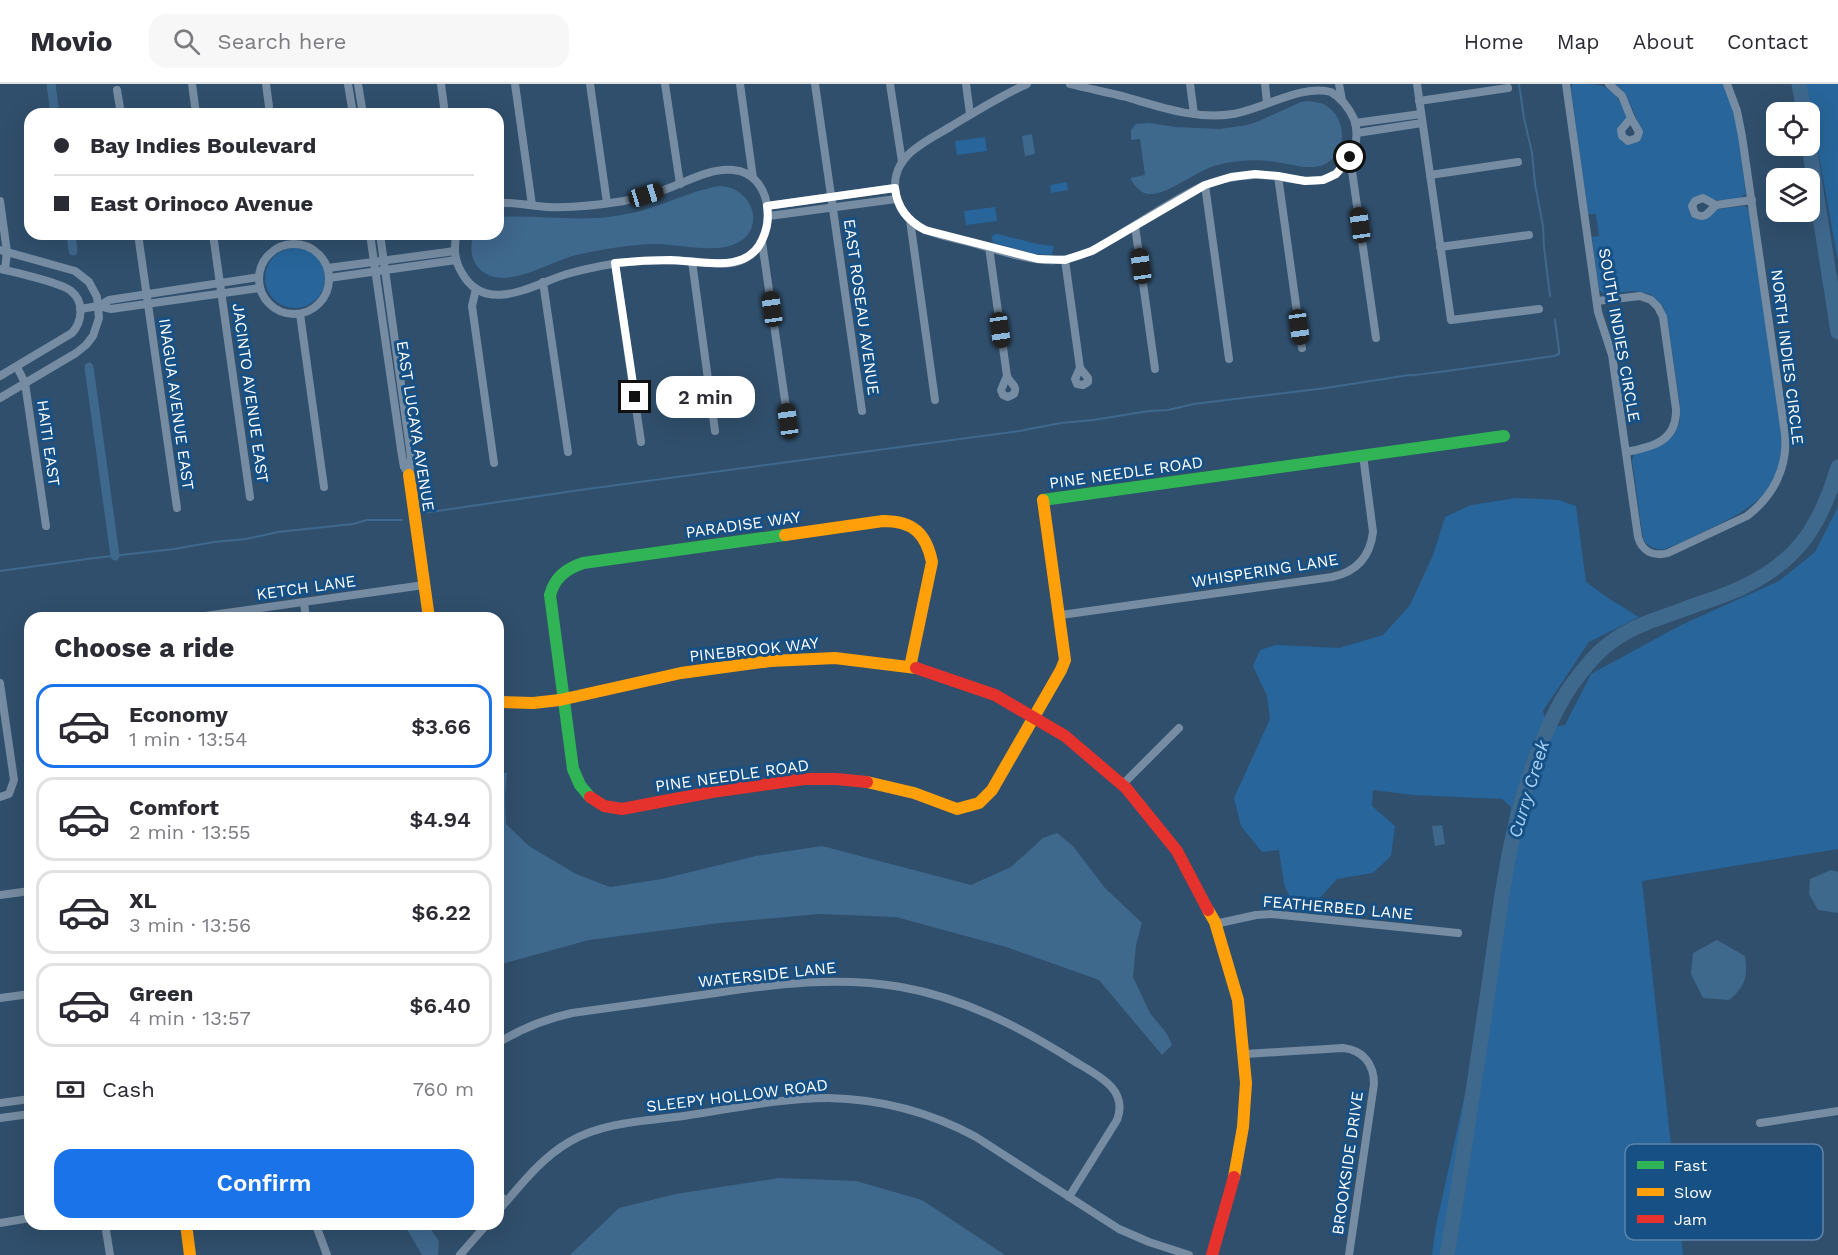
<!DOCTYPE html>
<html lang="en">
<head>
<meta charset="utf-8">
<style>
	:root { --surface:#fff; --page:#f7f7f7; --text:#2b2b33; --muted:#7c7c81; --line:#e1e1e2; --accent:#1a73e8 }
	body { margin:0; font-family:"Work Sans",sans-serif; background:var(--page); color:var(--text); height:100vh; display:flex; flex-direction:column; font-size:22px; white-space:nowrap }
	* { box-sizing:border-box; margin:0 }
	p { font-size:20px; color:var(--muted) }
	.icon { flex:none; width:33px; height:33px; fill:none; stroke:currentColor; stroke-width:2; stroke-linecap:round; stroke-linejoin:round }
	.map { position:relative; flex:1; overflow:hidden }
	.sheet { position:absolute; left:24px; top:528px; width:480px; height:618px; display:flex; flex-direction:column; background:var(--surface); border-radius:18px; box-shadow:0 6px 24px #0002 }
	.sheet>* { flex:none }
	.guide { position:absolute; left:24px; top:24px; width:480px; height:132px; border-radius:18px; box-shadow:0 6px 24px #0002; display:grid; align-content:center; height:132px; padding:0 30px; background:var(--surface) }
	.buttons { position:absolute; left:1766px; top:18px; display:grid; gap:12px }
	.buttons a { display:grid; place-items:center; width:54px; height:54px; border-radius:12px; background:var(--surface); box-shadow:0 6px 24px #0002; font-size:30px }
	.end { position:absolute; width:27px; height:27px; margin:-14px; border:8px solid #fff; background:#111; box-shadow:0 0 0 3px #111 }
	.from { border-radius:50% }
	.bubble { position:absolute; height:42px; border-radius:18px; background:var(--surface); box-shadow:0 6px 24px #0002; font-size:20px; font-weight:600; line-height:42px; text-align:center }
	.car { position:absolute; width:18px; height:36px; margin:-18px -9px; border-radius:8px; box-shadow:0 0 4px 2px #0007; background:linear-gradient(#222 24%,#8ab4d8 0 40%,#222 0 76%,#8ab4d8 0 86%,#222 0) }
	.guide b { display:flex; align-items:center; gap:21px; height:57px; font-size:22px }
	.guide b+b { border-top:2px solid var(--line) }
	.guide i { width:15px; height:15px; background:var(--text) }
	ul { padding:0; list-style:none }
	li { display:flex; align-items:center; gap:18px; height:84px; margin:0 12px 9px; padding:0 18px; border:3px solid var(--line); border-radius:18px }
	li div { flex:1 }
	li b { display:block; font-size:22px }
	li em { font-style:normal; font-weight:600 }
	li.on { border-color:var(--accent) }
	li>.icon { width:54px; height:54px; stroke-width:1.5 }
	h2 { padding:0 30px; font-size:27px; line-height:72px }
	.pay { display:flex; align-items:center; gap:15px; height:66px; padding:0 30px; font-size:22px }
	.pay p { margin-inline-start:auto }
	.action { display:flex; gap:12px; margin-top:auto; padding:12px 30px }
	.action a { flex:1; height:69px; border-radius:18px; background:var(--accent); color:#fff; font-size:24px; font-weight:600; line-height:69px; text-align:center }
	header { display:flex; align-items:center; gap:36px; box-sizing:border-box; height:84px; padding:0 30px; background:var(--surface); border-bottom:2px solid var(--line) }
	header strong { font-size:28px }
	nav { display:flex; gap:33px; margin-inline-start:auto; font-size:21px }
	.search { width:420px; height:54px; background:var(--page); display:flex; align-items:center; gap:15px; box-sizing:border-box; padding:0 21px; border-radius:18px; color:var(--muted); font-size:22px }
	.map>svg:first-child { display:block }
	.green { fill:#27659a }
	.water { fill:#3f688d }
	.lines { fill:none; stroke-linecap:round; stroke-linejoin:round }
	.stream { stroke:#3f688d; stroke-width:2 }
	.canal { stroke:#3f688d; stroke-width:9 }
	.river { stroke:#3f688d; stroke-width:15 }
	.street { stroke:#768ca2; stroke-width:8 }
	.fast { stroke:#30b455; stroke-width:12 }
	.slow { stroke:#ff9f0a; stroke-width:12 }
	.jam { stroke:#e5322d; stroke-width:12 }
	.route { stroke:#fff; stroke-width:8 }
	.labels { text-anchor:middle; stroke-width:6; stroke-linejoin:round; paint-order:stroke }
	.street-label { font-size:16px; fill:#fff; stroke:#175084 }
	.water-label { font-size:18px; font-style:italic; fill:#a7d1f4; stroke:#175084 }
	.key { fill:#175084; stroke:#5d84a9; stroke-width:1.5 }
	.key-label { font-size:16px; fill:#fff }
</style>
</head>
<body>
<header>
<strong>Movio</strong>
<div class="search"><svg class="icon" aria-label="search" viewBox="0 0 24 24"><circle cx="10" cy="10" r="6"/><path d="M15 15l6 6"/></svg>Search here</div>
<nav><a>Home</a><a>Map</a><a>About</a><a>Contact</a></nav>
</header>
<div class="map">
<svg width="1838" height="1171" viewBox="0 0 1838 1171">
	<rect width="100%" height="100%" fill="#304f6c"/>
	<g class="green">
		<path d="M1573,0C1607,0 1612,0 1627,32L1620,56L1626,60H1632L1640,42L1626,11L1616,0H1724L1731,20L1738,48L1746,110C1733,120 1713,116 1698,112L1694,133L1717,125L1745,122L1749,125L1782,353C1783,406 1754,424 1711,444C1696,451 1681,459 1665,465C1655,466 1648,463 1643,455L1632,376L1634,370L1670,355L1674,350L1680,338V322L1668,238L1663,222L1650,210L1634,207L1604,210L1599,206L1592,153L1599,152L1596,130H1588L1571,4Z"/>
		<polygon points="1806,0 1838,0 1838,177 1809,17"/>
		<polygon points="985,53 987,67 957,71 955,57"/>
		<polygon points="1067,98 1068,106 1051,109 1050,101"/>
		<polygon points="995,123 997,137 966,141 964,127"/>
		<polygon points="998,150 1037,160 1054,162 1052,171 1034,170 994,159 991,153 995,150"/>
		<circle cx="295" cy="194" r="30"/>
		<polygon points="1516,414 1559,416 1576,422 1586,498 1608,514 1639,533 1589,558 1543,627 1548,644 1565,641 1591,590 1681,541 1779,497 1815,468 1838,423 1838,765 1642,797 1683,1171 1432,1171 1436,1142 1476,960 1511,723 1502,715 1413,711 1373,706 1372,722 1395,742 1391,772 1373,789 1337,795 1315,819 1292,819 1284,800 1279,766 1262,768 1241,742 1234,714 1270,635 1267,612 1253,582 1260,566 1276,561 1339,564 1383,551 1410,521 1433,471 1445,433 1471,421"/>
	</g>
	<g class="water">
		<path d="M1308,17C1314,18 1320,18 1325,21C1348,34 1348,71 1323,81C1307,87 1285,78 1268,77C1250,75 1231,77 1214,82C1195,88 1168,110 1151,110C1141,111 1134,101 1130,94L1145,91L1140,55L1131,56V46L1136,40L1149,39L1176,43L1220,45L1247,41L1259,37L1301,18Z"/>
		<polygon points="1032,50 1035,70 1025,72 1022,52"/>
		<path d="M719,102C754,103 767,146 735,160C716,169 680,161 658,160C643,160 627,162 613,164C599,166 585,169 572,172C550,179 517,198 494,193C474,188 467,168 474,150H498V133C535,131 571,137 608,133C623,131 639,128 653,123C675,116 696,106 719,102Z"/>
		<polygon points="498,689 507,689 505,713 506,740 529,762 576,790 610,803 662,795 756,772 822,762 971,801 1011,783 1043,754 1057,749 1073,762 1105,804 1142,839 1136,861 1133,893 1150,929 1167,950 1172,961 1162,971 1099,896 1006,863 896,833 819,830 720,839 589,856 498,881"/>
		<polygon points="1442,741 1445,760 1435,762 1432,742"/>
		<polygon points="1831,786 1838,788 1838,829 1818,826 1809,810 1810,795"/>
		<path d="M1717,856L1745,872C1748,894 1745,902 1729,916L1703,914L1691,890L1693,869Z"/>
		<polygon points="779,1094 856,1097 922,1116 1005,1171 570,1171 619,1124 676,1110"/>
		<polygon points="404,1140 427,1140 439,1157 438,1171 422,1171"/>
	</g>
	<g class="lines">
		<g class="stream">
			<polyline points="1519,0 1524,34 1532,69 1535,100 1543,142 1544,163 1550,212"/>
			<path d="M424,429L580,406L1019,347L1061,339L1093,336L1149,327L1168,326L1194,320L1326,304L1409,291C1417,292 1424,289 1432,289L1554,272L1559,270V266L1555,236"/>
			<polyline points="0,487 95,474 174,465 214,458 246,455 278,448 353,440 367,436 402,436"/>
		</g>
		<g class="canal">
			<polyline points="51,0 55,30"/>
			<polyline points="71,150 73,167"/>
			<polyline points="89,283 115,472"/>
		</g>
		<g class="river">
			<polyline points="1799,0 1804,28"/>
			<polyline points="1809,62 1838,248"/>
			<path d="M1447,1171C1462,1083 1475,995 1488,907C1500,826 1508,743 1539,665C1548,643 1557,622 1571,602C1584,584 1598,566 1617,554C1636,541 1660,534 1682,526C1703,518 1725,512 1745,502C1799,476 1821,440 1838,383"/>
		</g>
		<g class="street">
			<polyline points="192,0 196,30"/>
			<polyline points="266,0 270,30"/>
			<polyline points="348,0 353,30"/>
			<polyline points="358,0 363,30"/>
			<polyline points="441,0 445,30"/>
			<polyline points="515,0 532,121"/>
			<polyline points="590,0 607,119"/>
			<polyline points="665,0 680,100"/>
			<polyline points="740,0 753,94"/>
			<polyline points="815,0 862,327"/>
			<polyline points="890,0 902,78"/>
			<polyline points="966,0 970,30"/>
			<path d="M1027,0C1000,12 975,28 950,43C935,52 918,60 907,72C886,94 894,129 920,143C934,151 953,154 969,158C996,165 1029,178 1056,176C1081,175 1101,162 1122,149C1149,133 1175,115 1203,102C1219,95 1237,92 1254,91C1290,89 1329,115 1351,71C1357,60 1358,47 1354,35C1349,24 1341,14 1331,8C1302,0 1263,25 1233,30C1196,36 1160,23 1126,13C1107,8 1089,5 1070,0"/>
			<polyline points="1190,0 1194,30"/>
			<polyline points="1265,0 1267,19"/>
			<polyline points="1339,0 1342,16"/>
			<polyline points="1417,0 1451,236 1539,225"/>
			<path d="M1566,0L1598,228L1612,271L1638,453C1642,467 1653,473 1668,469L1747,432C1773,412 1788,384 1785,350L1742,52L1737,27L1727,0"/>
			<polyline points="1609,0 1622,12 1631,34"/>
			<polyline points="117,6 121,30"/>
			<polyline points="1419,17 1508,4"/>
			<polygon points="1631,34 1639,48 1637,54 1628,57 1622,52 1621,46"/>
			<polyline points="1355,39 1421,30"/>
			<polyline points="1357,49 1422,39"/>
			<polyline points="1350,73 1376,254"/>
			<polyline points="1430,91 1518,78"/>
			<polyline points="1278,92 1302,264"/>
			<polyline points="1205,101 1229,275"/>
			<path d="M1703,114L1716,121C1709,127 1706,136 1695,130L1692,122L1695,117Z"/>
			<polyline points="0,117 7,168 5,186"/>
			<polyline points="1716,121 1752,116"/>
			<polyline points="767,122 895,104"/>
			<polyline points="769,132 896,115"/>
			<polyline points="910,136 935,316"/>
			<polyline points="1135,142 1155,285"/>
			<polyline points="138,150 177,424"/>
			<polyline points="213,150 250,413"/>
			<polyline points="370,150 402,372 404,383 409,391"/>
			<polyline points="380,150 410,365 411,374 409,391"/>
			<path d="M457,150C453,164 454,176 462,189C486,232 534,200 567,190C588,184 608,180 629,178C649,176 669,176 688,177C706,178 725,183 742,176C779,159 776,89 733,86C709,84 686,98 664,106C651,110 638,114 624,117C599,121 573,124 548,123C531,122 515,118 498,119"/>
			<polyline points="762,158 788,337"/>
			<circle cx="294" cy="195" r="35"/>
			<polyline points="989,163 1007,292"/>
			<polyline points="1440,163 1529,151"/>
			<polyline points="0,166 75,187 89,198 97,213 99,234 93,252 86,261 76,269 0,314"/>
			<polyline points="1065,176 1080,284"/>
			<polyline points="692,177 715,347"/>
			<polyline points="615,179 641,358"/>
			<polyline points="328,184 455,167"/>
			<path d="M0,185C14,188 62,199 71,207C85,218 82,238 72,249L0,292"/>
			<polyline points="329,194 456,176"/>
			<polyline points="543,198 568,368"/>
			<polyline points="476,205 472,222 494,379"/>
			<path d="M1597,217L1640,212L1651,216L1658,223L1663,233L1676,325C1677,357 1653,363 1626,368"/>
			<polyline points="99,222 109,216 259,193"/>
			<polyline points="80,225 99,222 111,225 260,204"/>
			<polyline points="300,230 324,403"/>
			<polyline points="17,283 25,299 46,442"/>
			<polygon points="1080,284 1088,294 1088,298 1083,301 1077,300 1075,295"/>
			<path d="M1007,292C1010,300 1018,301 1014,310L1008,313L1003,311L1001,306Z"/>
			<polyline points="304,519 306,534"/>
			<path d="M1061,531L1332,493C1356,488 1370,473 1373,448L1363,371"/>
			<polyline points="191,534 424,501"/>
			<polyline points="0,599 14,696 9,710 0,713"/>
			<polyline points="1123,700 1179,644"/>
			<polyline points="0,811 30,807"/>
			<polyline points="1215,840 1256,831 1272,830 1458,849"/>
			<polyline points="0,914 30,910"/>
			<path d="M498,959C522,944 545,935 572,929C620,922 668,916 716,909C777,900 838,892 901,903C964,914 1020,943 1074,977C1097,991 1129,1005 1117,1036L1069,1113"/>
			<path d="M1245,970L1343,964C1363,966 1374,980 1374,1000L1349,1171"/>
			<polyline points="0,1019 30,1015"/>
			<polyline points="0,1034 30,1030"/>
			<polyline points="1760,1039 1838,1027"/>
			<polyline points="498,1110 506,1117"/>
			<path d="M498,1127C520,1102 540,1075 569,1058C603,1038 646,1037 684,1032C731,1025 780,1014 828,1014C881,1015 930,1028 976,1053L1119,1145L1149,1158L1189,1171"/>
			<polyline points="0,1139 30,1134"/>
			<polyline points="105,1140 110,1171"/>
			<polyline points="317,1144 327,1171"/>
			<polyline points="460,1171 487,1140"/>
		</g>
		<g class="fast">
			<polyline points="1043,416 1504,352"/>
			<path d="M590,713L580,701L573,685L550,511C555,493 566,485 583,479L785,451"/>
		</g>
		<g class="slow">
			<polyline points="409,391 429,534"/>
			<path d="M785,451L883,437C913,437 926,449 932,478L910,583"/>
			<polyline points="498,618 533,619 560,616 681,589 770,577 835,574 916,584"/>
			<polyline points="867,698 914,709 957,725 979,719 992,706 1061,586 1065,576 1043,416"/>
			<polyline points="1208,826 1215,838 1238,916 1246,999 1243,1043 1234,1093"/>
			<polyline points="186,1140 190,1171"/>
		</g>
		<g class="jam">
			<polyline points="916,584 995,611 1065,652 1126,704 1177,767 1208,826"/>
			<polyline points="590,713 604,722 622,725 712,708 804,695 836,695 867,698"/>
			<polyline points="1212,1171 1234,1093"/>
		</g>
	</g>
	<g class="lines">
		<path class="route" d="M635,313L615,179C634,177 652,176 671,176C701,177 749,191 763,154C768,143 769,134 767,122L895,104C897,124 908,137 925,146L1038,175L1065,176L1092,167L1205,101L1231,93L1255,90L1278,92L1305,97L1323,96L1336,90L1350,73"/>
	</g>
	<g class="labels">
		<g class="street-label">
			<text transform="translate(862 223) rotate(82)" y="6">EAST ROSEAU AVENUE</text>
			<text transform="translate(1620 251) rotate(80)" y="6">SOUTH INDIES CIRCLE</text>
			<text transform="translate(1788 273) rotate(83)" y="6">NORTH INDIES CIRCLE</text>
			<text transform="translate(251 309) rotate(82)" y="6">JACINTO AVENUE EAST</text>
			<text transform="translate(177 320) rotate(82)" y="6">INAGUA AVENUE EAST</text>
			<text transform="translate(416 342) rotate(81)" y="6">EAST LUCAYA AVENUE</text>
			<text transform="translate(49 359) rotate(82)" y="6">HAITI EAST</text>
			<text transform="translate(1126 388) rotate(-8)" y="6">PINE NEEDLE ROAD</text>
			<text transform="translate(743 440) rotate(-8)" y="6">PARADISE WAY</text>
			<text transform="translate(1265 486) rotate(-9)" y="6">WHISPERING LANE</text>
			<text transform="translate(306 503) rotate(-8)" y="6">KETCH LANE</text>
			<text transform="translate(754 565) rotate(-6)" y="6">PINEBROOK WAY</text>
			<text transform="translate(732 691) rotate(-8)" y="6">PINE NEEDLE ROAD</text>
			<text transform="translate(1338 823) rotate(5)" y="6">FEATHERBED LANE</text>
			<text transform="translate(767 890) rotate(-6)" y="6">WATERSIDE LANE</text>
			<text transform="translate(737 1011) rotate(-7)" y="6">SLEEPY HOLLOW ROAD</text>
			<text transform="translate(1347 1079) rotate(-82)" y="6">BROOKSIDE DRIVE</text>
		</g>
		<g class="water-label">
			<text transform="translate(1529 705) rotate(-73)" y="6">Curry Creek</text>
		</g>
	</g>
	<rect x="1625" y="1060" width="198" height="96" rx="9" class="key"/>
	<rect x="1637" y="1077" width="27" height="8" fill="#30b455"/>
	<rect x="1637" y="1104" width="27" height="8" fill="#ff9f0a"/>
	<rect x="1637" y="1131" width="27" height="8" fill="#e5322d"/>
	<g class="key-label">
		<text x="1674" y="1087">Fast</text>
		<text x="1674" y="1114">Slow</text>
		<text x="1674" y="1141">Jam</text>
	</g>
</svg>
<div class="buttons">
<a><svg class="icon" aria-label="locate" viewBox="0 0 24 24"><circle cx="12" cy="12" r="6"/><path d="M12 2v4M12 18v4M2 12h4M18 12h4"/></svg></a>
<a><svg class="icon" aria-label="layers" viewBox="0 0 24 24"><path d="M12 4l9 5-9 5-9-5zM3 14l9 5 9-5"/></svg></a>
</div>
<i class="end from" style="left:1350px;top:73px"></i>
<i class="end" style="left:635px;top:313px"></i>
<div class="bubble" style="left:656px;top:292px;width:99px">2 min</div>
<i class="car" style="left:646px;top:111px;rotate:73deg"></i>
<i class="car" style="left:1360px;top:141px;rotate:352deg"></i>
<i class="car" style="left:1141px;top:182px;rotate:352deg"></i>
<i class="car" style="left:772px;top:225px;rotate:352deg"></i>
<i class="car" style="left:1299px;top:243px;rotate:172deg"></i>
<i class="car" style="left:1000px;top:246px;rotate:172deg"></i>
<i class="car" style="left:788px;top:337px;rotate:352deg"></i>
<div class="guide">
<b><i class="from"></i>Bay Indies Boulevard</b>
<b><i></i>East Orinoco Avenue</b>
</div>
<section class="sheet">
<h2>Choose a ride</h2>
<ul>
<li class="on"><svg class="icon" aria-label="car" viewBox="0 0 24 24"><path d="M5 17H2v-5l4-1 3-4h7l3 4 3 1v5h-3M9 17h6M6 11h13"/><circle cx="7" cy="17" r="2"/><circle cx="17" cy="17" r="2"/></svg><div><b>Economy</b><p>1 min · 13:54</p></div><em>$3.66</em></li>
<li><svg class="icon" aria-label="car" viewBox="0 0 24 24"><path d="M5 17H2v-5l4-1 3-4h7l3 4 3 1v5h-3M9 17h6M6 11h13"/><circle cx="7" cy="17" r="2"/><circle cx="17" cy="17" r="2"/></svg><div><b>Comfort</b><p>2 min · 13:55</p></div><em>$4.94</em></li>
<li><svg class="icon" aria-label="car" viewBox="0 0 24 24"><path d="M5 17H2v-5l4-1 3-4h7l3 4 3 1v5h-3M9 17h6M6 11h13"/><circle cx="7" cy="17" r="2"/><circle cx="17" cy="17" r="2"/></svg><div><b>XL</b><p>3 min · 13:56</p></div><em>$6.22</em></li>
<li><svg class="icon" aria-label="car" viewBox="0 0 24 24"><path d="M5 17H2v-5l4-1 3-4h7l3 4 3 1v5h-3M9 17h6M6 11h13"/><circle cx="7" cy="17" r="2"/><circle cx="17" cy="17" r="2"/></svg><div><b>Green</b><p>4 min · 13:57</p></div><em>$6.40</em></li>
</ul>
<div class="pay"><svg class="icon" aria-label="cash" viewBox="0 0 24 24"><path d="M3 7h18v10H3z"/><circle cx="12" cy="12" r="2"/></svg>Cash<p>760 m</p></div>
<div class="action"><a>Confirm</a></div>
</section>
</div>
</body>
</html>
